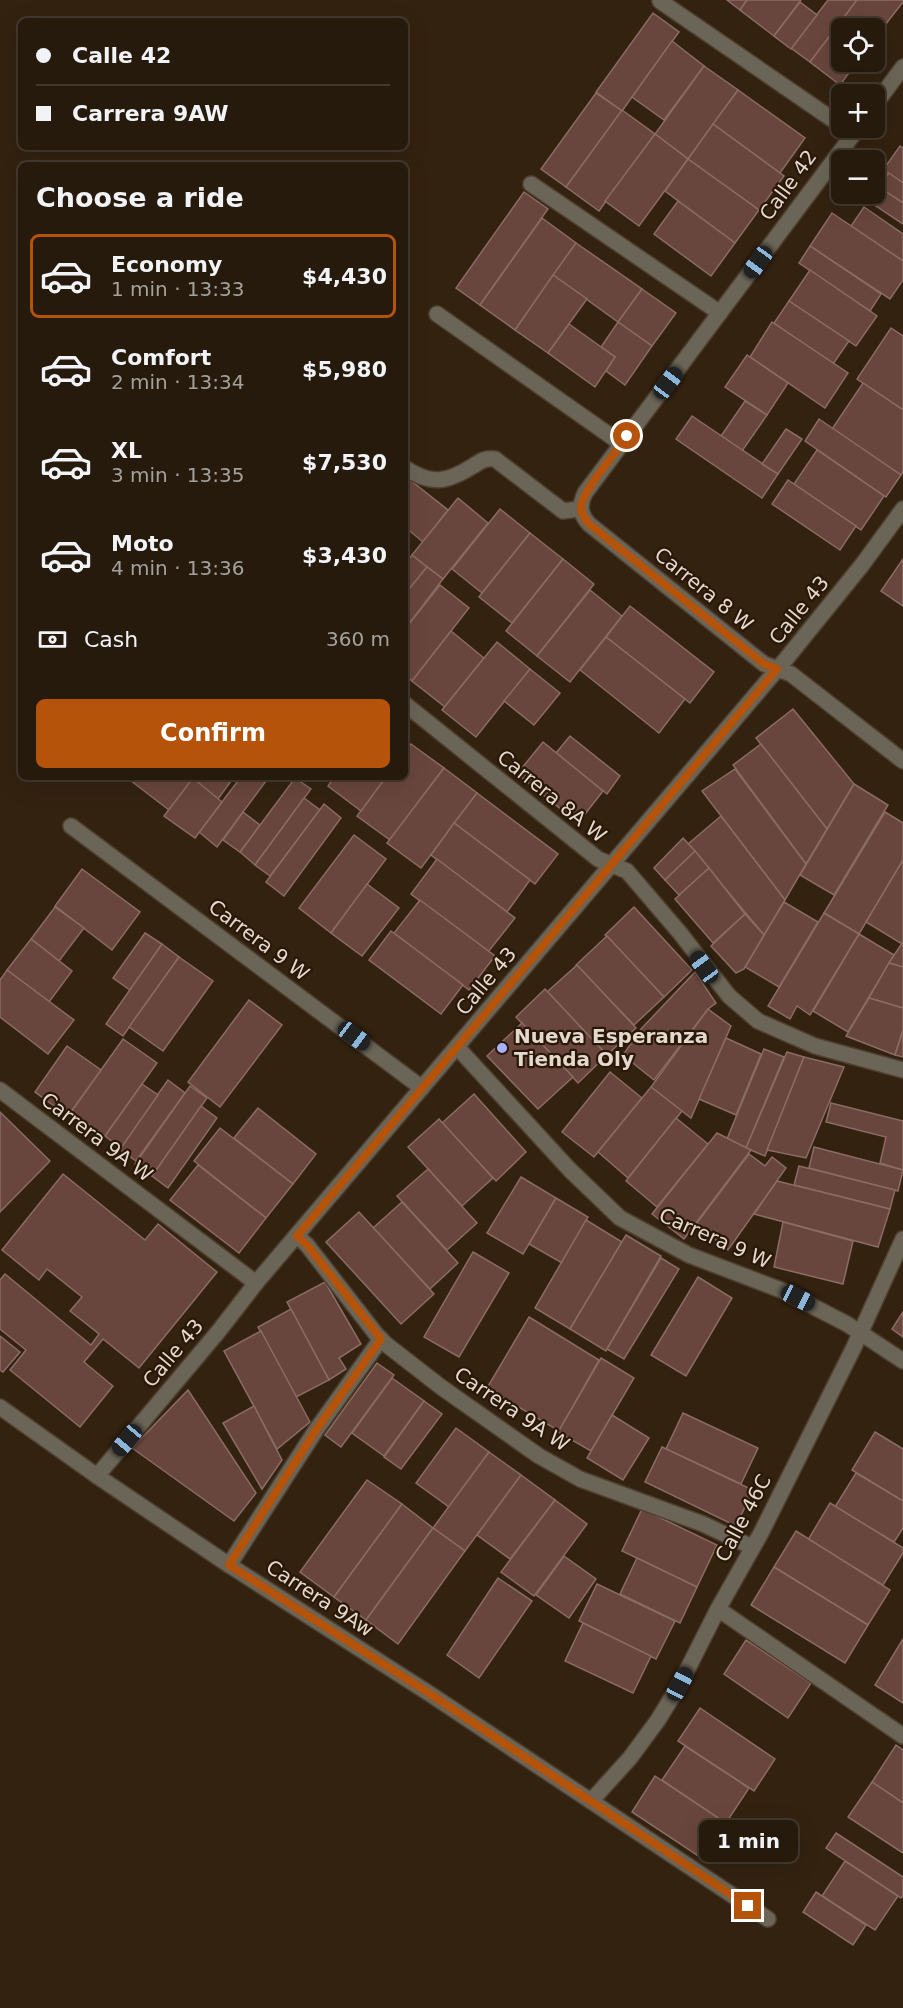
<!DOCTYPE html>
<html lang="en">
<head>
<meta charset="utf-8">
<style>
	:root { --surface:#261a0c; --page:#32271a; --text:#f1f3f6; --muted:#a4a19d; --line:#42382d; --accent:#b45309 }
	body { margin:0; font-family:"DejaVu Sans",sans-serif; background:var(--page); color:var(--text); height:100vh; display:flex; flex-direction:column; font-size:22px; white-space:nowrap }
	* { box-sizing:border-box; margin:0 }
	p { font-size:20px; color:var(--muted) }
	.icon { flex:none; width:33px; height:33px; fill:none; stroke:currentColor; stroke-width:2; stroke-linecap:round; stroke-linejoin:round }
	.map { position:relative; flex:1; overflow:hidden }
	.sheet { position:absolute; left:18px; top:162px; width:390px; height:618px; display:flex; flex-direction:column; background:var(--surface); border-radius:9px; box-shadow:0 6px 24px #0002,0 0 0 2px var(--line) }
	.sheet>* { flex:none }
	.top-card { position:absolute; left:18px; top:18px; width:390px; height:132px; border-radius:9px; box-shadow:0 6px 24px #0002,0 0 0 2px var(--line); display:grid; align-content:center; height:132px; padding:0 18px; background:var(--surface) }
	.tools { position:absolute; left:831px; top:18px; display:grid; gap:12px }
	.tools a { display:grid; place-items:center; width:54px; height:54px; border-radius:9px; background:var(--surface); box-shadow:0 6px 24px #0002,0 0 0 2px var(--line); font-size:30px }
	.end { position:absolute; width:27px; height:27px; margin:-14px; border:8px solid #b45309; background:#fff; box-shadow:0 0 0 3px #fff }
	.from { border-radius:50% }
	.bubble { position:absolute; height:42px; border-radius:9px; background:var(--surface); box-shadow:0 6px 24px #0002,0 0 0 2px var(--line); font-size:20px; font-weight:600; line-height:42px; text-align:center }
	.car { position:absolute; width:18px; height:36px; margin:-18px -9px; border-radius:8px; box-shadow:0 0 4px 2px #0007; background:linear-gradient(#222 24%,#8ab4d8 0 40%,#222 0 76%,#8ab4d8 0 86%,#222 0) }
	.top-card b { display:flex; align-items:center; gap:21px; height:57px; font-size:22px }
	.top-card b+b { border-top:2px solid var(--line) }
	.top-card i { width:15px; height:15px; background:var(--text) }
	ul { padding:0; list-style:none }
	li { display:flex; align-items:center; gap:18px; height:84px; margin:0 12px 9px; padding:0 6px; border:3px solid transparent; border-radius:9px }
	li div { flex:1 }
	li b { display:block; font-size:22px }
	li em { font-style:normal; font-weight:600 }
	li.current { border-color:var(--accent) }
	li>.icon { width:54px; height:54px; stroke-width:1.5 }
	h2 { padding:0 18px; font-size:27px; line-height:72px }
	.pay { display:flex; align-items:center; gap:15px; height:66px; padding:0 18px; font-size:22px }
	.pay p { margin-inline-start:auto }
	.action { display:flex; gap:12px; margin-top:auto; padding:12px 18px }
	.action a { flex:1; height:69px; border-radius:9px; background:var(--accent); color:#fff; font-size:24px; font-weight:600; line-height:69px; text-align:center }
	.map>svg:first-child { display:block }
	.building { fill:#69463d; stroke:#8a6c65; stroke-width:1.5 }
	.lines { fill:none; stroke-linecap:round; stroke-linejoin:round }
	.lane-casing { stroke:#4f3f2f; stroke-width:18 }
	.street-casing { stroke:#4f3f2f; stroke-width:18 }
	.lane { stroke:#6a6557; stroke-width:15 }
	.street { stroke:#6a6557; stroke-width:15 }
	.route { stroke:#b45309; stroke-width:8 }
	.poi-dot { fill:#a7b1fc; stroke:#291807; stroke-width:2 }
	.labels { text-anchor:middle; stroke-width:4.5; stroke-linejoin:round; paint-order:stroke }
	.street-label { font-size:20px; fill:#e5d9cf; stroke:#291807 }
	.poi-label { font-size:20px; font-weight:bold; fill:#e5d9cf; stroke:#291807; text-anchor:start }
</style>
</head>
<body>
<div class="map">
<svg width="903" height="2008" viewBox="0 0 903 2008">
	<rect width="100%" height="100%" fill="#332210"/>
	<g class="building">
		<polygon points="727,0 747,0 740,10"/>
		<polygon points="747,0 801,0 774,36 740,10"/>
		<polygon points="828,0 857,0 810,62 791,48"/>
		<polygon points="857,0 903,0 903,2 874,39 874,28 842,28 842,62 857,62 840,85 810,62"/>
		<polygon points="800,2 817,15 791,49 774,36"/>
		<polygon points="653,13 679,32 622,111 596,92"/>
		<polygon points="672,41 704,66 664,120 632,97"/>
		<polygon points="704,66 738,90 688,159 655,134"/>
		<polygon points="738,90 805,138 780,173 713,124"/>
		<polygon points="596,93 622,111 566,187 541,169"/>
		<polygon points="622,110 655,134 599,211 566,187"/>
		<polygon points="713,124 784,176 759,210 688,159"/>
		<polygon points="655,134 688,159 639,226 605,201"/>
		<polygon points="900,146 903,148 903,183 883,170"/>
		<polygon points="688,159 759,210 735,243 665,191"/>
		<polygon points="889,173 903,183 903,203 879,187"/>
		<polygon points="879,187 903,203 903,224 870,202"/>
		<polygon points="524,192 548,209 480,305 456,288"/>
		<polygon points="678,201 735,243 711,276 654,234"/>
		<polygon points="864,207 903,234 903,261 851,226"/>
		<polygon points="832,213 903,261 903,280 890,299 810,246"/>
		<polygon points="542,218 576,243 515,330 480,305"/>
		<polygon points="576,243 642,289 618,322 553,275"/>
		<polygon points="810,246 881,294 870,311 799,263"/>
		<polygon points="810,270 877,316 856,346 789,301"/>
		<polygon points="553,275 587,299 548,353 515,330"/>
		<polygon points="642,289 676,313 652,346 618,322"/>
		<polygon points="789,301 849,341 833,364 774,323"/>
		<polygon points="618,322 652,346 625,385 606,371 615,357 601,347"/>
		<polygon points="772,322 848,373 825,408 750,357"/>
		<polygon points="569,324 615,357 595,387 548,353"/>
		<polygon points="891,328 903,336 903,410 857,379"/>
		<polygon points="747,355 788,383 767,415 725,387"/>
		<polygon points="863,383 903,410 903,472 901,475 832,429"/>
		<polygon points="745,401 767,415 742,451 721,436"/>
		<polygon points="692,416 778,474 762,498 676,439"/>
		<polygon points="819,419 901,475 886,497 805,441"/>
		<polygon points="786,429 802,439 778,474 762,464"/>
		<polygon points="817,450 884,496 861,530 794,484"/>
		<polygon points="405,476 448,510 423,542 405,527"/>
		<polygon points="788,480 856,526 840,550 772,504"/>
		<polygon points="458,498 488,523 443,579 412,555"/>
		<polygon points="500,509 530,533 482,593 452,569"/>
		<polygon points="530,533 563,559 512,623 479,597"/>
		<polygon points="412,555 427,567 405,594 405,564"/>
		<polygon points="563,559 594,584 537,656 506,631"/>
		<polygon points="903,559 903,606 881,591"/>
		<polygon points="427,567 443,579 405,629 405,594"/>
		<polygon points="440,585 469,608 412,681 405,675 405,629"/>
		<polygon points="590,590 622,616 570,682 537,656"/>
		<polygon points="630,606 714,672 690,703 606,637"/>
		<polygon points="451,631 484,658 445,707 412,681"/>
		<polygon points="606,637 685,699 659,733 580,670"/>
		<polygon points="497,642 530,669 476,737 442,710"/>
		<polygon points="530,669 560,693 534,725 504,701"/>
		<polygon points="793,709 854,784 827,829 756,738"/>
		<polygon points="570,736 620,776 607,794 556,753"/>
		<polygon points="543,742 603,791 578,823 517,774"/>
		<polygon points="411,744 444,768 390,840 357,816 386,777 405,777 405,752"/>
		<polygon points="761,744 827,829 806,864 733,765"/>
		<polygon points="444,768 477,793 421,868 387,843"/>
		<polygon points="735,769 806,864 785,900 702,791"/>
		<polygon points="126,777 191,777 193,778 169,810"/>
		<polygon points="191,777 234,777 218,799"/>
		<polygon points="241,777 269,777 217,847 199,832"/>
		<polygon points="334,777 386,777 361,811 328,786"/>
		<polygon points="193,778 222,802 195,838 164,816"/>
		<polygon points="295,778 311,789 255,865 240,852"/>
		<polygon points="854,784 888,805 834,895 800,875"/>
		<polygon points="477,793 558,854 535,884 454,823"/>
		<polygon points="304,798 320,810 270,876 255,865"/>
		<polygon points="324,804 341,818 284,896 266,882"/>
		<polygon points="243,812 260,825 240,852 223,840"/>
		<polygon points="885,812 903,823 903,860 859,934 824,913"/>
		<polygon points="721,816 785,900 764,935 688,844"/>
		<polygon points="454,823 530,880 507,912 431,855"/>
		<polygon points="354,835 386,859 331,933 299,908"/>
		<polygon points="683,838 695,851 665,880 654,868"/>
		<polygon points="695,851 709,868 679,895 665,880"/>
		<polygon points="437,859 515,918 488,952 411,894"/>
		<polygon points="903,860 903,942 902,944 866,922"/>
		<polygon points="709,868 745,914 713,943 675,899"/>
		<polygon points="82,869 140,912 112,950 55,906"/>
		<polygon points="367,884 399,908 362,956 331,933"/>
		<polygon points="420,900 495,956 469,990 394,933"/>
		<polygon points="784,902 818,922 779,987 745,967"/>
		<polygon points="55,907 84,928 59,961 31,939"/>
		<polygon points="634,907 692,970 664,997 605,935"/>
		<polygon points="824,913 859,934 810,1015 797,1006 790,1019 768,1006"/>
		<polygon points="745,914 764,935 744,969 736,973 711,946"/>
		<polygon points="391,931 463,985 441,1014 369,960"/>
		<polygon points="145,933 162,944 130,990 113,978"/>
		<polygon points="859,934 894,955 848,1032 813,1011"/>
		<polygon points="607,936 664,997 634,1025 576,965"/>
		<polygon points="31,939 72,971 49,1002 7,970"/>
		<polygon points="903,942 903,967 889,963 894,955"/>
		<polygon points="162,944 179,957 123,1036 106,1024"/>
		<polygon points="179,957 213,981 163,1051 129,1027"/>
		<polygon points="889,963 903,967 903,1008 869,998"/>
		<polygon points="577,965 636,1028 607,1055 547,992"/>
		<polygon points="7,970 74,1020 48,1054 0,1017 0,980"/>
		<polygon points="695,972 716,1003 708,1009 654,1080 623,1055 641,1029"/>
		<polygon points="545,989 607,1055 578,1083 516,1017"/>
		<polygon points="869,998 903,1008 903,1030 895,1055 846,1036"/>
		<polygon points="249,1000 282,1025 220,1107 188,1082"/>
		<polygon points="708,1009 731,1026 691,1118 651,1087"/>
		<polygon points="522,1023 573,1077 538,1109 487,1056"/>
		<polygon points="903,1030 903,1057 895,1055"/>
		<polygon points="726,1038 761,1054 736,1115 699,1099"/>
		<polygon points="123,1039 157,1063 105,1136 71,1112"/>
		<polygon points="67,1046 101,1070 68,1116 35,1092"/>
		<polygon points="764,1049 784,1057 746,1148 727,1139"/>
		<polygon points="787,1052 804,1057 765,1156 746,1148"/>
		<polygon points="804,1057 844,1067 806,1158 767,1150"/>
		<polygon points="610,1072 642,1098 594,1157 562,1132"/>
		<polygon points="168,1080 185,1093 136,1161 119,1149"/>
		<polygon points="142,1084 158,1095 121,1148 105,1136"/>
		<polygon points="190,1086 207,1098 152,1176 135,1164"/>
		<polygon points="651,1087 682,1111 628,1178 598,1152"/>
		<polygon points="474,1094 526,1152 496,1181 442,1123"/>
		<polygon points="831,1103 903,1121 903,1170 880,1163 886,1137 826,1122"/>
		<polygon points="201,1106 217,1118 168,1188 152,1176"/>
		<polygon points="258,1108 316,1154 293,1184 234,1138"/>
		<polygon points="0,1112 50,1161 0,1212"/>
		<polygon points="676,1118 708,1144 657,1207 626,1181"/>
		<polygon points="439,1119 493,1178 462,1206 408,1147"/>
		<polygon points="220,1128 293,1184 266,1218 194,1161"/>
		<polygon points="717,1133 751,1150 684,1239 652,1214"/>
		<polygon points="814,1147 903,1170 898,1191 809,1168"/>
		<polygon points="749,1154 765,1166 772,1157 786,1168 728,1250 696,1224"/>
		<polygon points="198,1165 266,1218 239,1253 170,1200"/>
		<polygon points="799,1166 895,1190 890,1209 794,1185"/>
		<polygon points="428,1169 477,1223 447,1250 397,1196"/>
		<polygon points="63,1174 145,1240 158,1224 217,1272 139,1368 103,1339 84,1362 113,1386 80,1427 10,1370 26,1350 0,1329 0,1280 5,1274 91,1345 99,1334 70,1311 82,1297 47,1269 39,1280 2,1250"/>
		<polygon points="521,1177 556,1198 523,1254 487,1233"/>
		<polygon points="777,1181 890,1209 878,1247 754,1214"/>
		<polygon points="556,1198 588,1217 562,1263 529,1244"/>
		<polygon points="402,1202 458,1263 430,1289 373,1228"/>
		<polygon points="359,1212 434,1294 401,1324 326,1242"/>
		<polygon points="586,1220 622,1242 570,1329 535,1308"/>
		<polygon points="783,1222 853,1241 843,1284 774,1267"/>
		<polygon points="626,1235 661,1256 606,1351 570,1329"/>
		<polygon points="473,1252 509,1273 459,1357 424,1337"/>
		<polygon points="661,1258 679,1269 624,1359 607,1349"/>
		<polygon points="698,1277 732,1298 686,1376 651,1355"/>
		<polygon points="325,1282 361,1344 339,1358 346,1369 329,1380 287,1302"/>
		<polygon points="291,1309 329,1380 296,1397 258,1327"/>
		<polygon points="903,1312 903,1337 892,1329"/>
		<polygon points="529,1317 599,1360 559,1431 487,1388"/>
		<polygon points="261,1331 310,1422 277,1449 224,1351"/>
		<polygon points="0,1336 20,1352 3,1372 0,1370"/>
		<polygon points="601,1358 634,1378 591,1451 558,1432"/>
		<polygon points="377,1363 394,1375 341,1447 325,1435"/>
		<polygon points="392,1378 424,1401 384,1456 352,1433"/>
		<polygon points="188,1390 256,1493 234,1521 132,1448"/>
		<polygon points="424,1401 442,1414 401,1469 384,1457"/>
		<polygon points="254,1406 282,1460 262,1489 223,1423"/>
		<polygon points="683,1413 758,1448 741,1484 666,1449"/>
		<polygon points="612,1415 649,1438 623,1480 587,1458"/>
		<polygon points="456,1428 489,1452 449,1507 416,1483"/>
		<polygon points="875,1432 903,1449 903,1501 852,1470"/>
		<polygon points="662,1447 753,1490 736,1526 645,1482"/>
		<polygon points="489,1452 521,1475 465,1551 433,1528"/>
		<polygon points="856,1473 903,1501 903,1528 894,1542 835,1507"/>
		<polygon points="521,1475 555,1500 510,1559 477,1535"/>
		<polygon points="367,1480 402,1504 334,1597 300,1572"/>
		<polygon points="555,1500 587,1524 534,1596 501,1572"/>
		<polygon points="830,1503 903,1548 903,1553 883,1585 808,1540"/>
		<polygon points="402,1504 433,1528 366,1620 334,1597"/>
		<polygon points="642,1509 717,1545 697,1587 622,1551"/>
		<polygon points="433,1528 465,1551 398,1644 366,1620"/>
		<polygon points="796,1531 890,1590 868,1625 774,1567"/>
		<polygon points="564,1556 596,1579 569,1618 536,1595"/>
		<polygon points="637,1558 697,1587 680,1623 620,1594"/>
		<polygon points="774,1567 868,1625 845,1663 751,1605"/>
		<polygon points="498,1578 532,1601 479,1678 447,1655"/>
		<polygon points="597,1584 675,1621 656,1659 579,1621"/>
		<polygon points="583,1623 651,1656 633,1693 565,1661"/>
		<polygon points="903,1639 903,1703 875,1685"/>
		<polygon points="746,1640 811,1683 788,1718 724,1674"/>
		<polygon points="700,1708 775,1759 754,1791 678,1741"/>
		<polygon points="896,1745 903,1750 903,1803 872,1782"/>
		<polygon points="685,1746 749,1788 726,1823 662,1780"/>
		<polygon points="655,1776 733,1828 709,1863 632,1812"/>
		<polygon points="872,1782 903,1803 903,1853 848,1817"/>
		<polygon points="836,1833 903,1877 903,1895 901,1898 826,1848"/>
		<polygon points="845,1861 898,1896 875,1930 822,1896"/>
		<polygon points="816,1892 866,1925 853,1945 803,1912"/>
	</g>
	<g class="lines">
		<g class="lane-casing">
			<g id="lane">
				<polyline points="437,314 622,444"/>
				<path d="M405,468C431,485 446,483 473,466C481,461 484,458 495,459L563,511L580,509"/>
			</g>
		</g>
		<g class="street-casing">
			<g id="street">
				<polyline points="660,1 842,126"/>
				<polyline points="874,106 903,67"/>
				<path d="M858,128L585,493C579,506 580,514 589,524L764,664L791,674L903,761"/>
				<polyline points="531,184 720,313"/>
				<polyline points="405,704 598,859 627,871 680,933 729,996 758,1021 815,1046 903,1070"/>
				<polyline points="71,826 422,1088"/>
				<polyline points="457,1047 570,1170 620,1218 689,1255 781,1290 847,1324 903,1361"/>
				<polyline points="0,1090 256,1283"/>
				<polyline points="297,1236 307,1245 376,1334 387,1345 441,1387 539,1456 580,1479 703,1524 752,1547"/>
				<polyline points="0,1407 97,1476 229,1565 430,1694 768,1919"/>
				<polyline points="97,1476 218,1332 256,1283 786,659 862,565 903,509"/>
				<polyline points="229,1565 316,1430 381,1339"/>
				<polyline points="718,1609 903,1736"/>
				<polyline points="592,1800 630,1758 658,1720 680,1684 718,1609 761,1533 854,1347 903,1239"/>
			</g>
		</g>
		<use href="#lane" class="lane"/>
		<use href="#street" class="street"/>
	</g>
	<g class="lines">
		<path class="route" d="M627,436C618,451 580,493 581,508C581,514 585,519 589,524L764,664L777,669L297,1236L307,1245L381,1339L316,1430L229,1565L430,1694L748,1906"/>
	</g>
	<circle class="poi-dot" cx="502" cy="1048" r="6"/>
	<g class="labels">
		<g class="street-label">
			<text transform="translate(788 185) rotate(-54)" y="7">Calle 42</text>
			<text transform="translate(704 589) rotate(39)" y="7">Carrera 8 W</text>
			<text transform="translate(799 610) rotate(-51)" y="7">Calle 43</text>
			<text transform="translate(552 796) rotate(39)" y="7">Carrera 8A W</text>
			<text transform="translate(259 940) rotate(37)" y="7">Carrera 9 W</text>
			<text transform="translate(486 981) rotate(-50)" y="7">Calle 43</text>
			<text transform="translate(97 1137) rotate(37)" y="7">Carrera 9A W</text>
			<text transform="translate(715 1238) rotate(24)" y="7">Carrera 9 W</text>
			<text transform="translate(173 1353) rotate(-50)" y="7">Calle 43</text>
			<text transform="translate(512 1409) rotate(34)" y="7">Carrera 9A W</text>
			<text transform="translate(743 1518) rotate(-62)" y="7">Calle 46C</text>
			<text transform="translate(320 1598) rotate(33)" y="7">Carrera 9Aw</text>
		</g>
		<g class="poi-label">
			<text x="514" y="1043">Nueva Esperanza<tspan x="514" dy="23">Tienda Oly</tspan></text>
		</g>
	</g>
</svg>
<div class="tools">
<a><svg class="icon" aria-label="locate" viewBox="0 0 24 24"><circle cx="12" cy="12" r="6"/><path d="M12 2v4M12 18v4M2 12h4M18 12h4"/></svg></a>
<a>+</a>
<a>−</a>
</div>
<i class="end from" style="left:627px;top:436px"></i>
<i class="end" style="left:748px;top:1906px"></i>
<div class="bubble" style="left:699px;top:1820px;width:99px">1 min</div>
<i class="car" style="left:758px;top:262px;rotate:216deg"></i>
<i class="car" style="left:668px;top:383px;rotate:37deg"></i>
<i class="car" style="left:704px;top:967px;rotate:324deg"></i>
<i class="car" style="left:354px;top:1036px;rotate:127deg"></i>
<i class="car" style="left:798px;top:1298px;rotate:117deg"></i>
<i class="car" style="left:127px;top:1440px;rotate:220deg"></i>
<i class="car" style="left:680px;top:1684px;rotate:28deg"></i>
<div class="top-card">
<b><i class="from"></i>Calle 42</b>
<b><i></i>Carrera 9AW</b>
</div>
<section class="sheet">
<h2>Choose a ride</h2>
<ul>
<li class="current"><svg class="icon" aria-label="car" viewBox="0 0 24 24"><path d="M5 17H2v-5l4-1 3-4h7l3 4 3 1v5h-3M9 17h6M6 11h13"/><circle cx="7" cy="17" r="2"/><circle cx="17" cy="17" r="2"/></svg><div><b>Economy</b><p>1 min · 13:33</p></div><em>$4,430</em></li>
<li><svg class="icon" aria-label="car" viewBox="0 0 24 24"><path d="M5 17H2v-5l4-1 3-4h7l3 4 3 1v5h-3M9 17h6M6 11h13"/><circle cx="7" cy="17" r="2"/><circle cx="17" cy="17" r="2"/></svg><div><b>Comfort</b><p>2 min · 13:34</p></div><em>$5,980</em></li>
<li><svg class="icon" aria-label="car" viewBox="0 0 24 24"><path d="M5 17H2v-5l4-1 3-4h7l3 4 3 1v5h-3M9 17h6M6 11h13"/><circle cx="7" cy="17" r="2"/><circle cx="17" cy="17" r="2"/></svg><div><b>XL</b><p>3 min · 13:35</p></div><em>$7,530</em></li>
<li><svg class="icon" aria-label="car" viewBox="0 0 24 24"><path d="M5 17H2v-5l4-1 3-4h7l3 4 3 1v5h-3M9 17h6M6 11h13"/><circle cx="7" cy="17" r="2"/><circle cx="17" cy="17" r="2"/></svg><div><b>Moto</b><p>4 min · 13:36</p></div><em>$3,430</em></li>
</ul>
<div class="pay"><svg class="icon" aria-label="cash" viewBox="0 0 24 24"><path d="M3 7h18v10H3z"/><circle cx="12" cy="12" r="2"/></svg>Cash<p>360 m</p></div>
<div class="action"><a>Confirm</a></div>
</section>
</div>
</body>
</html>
